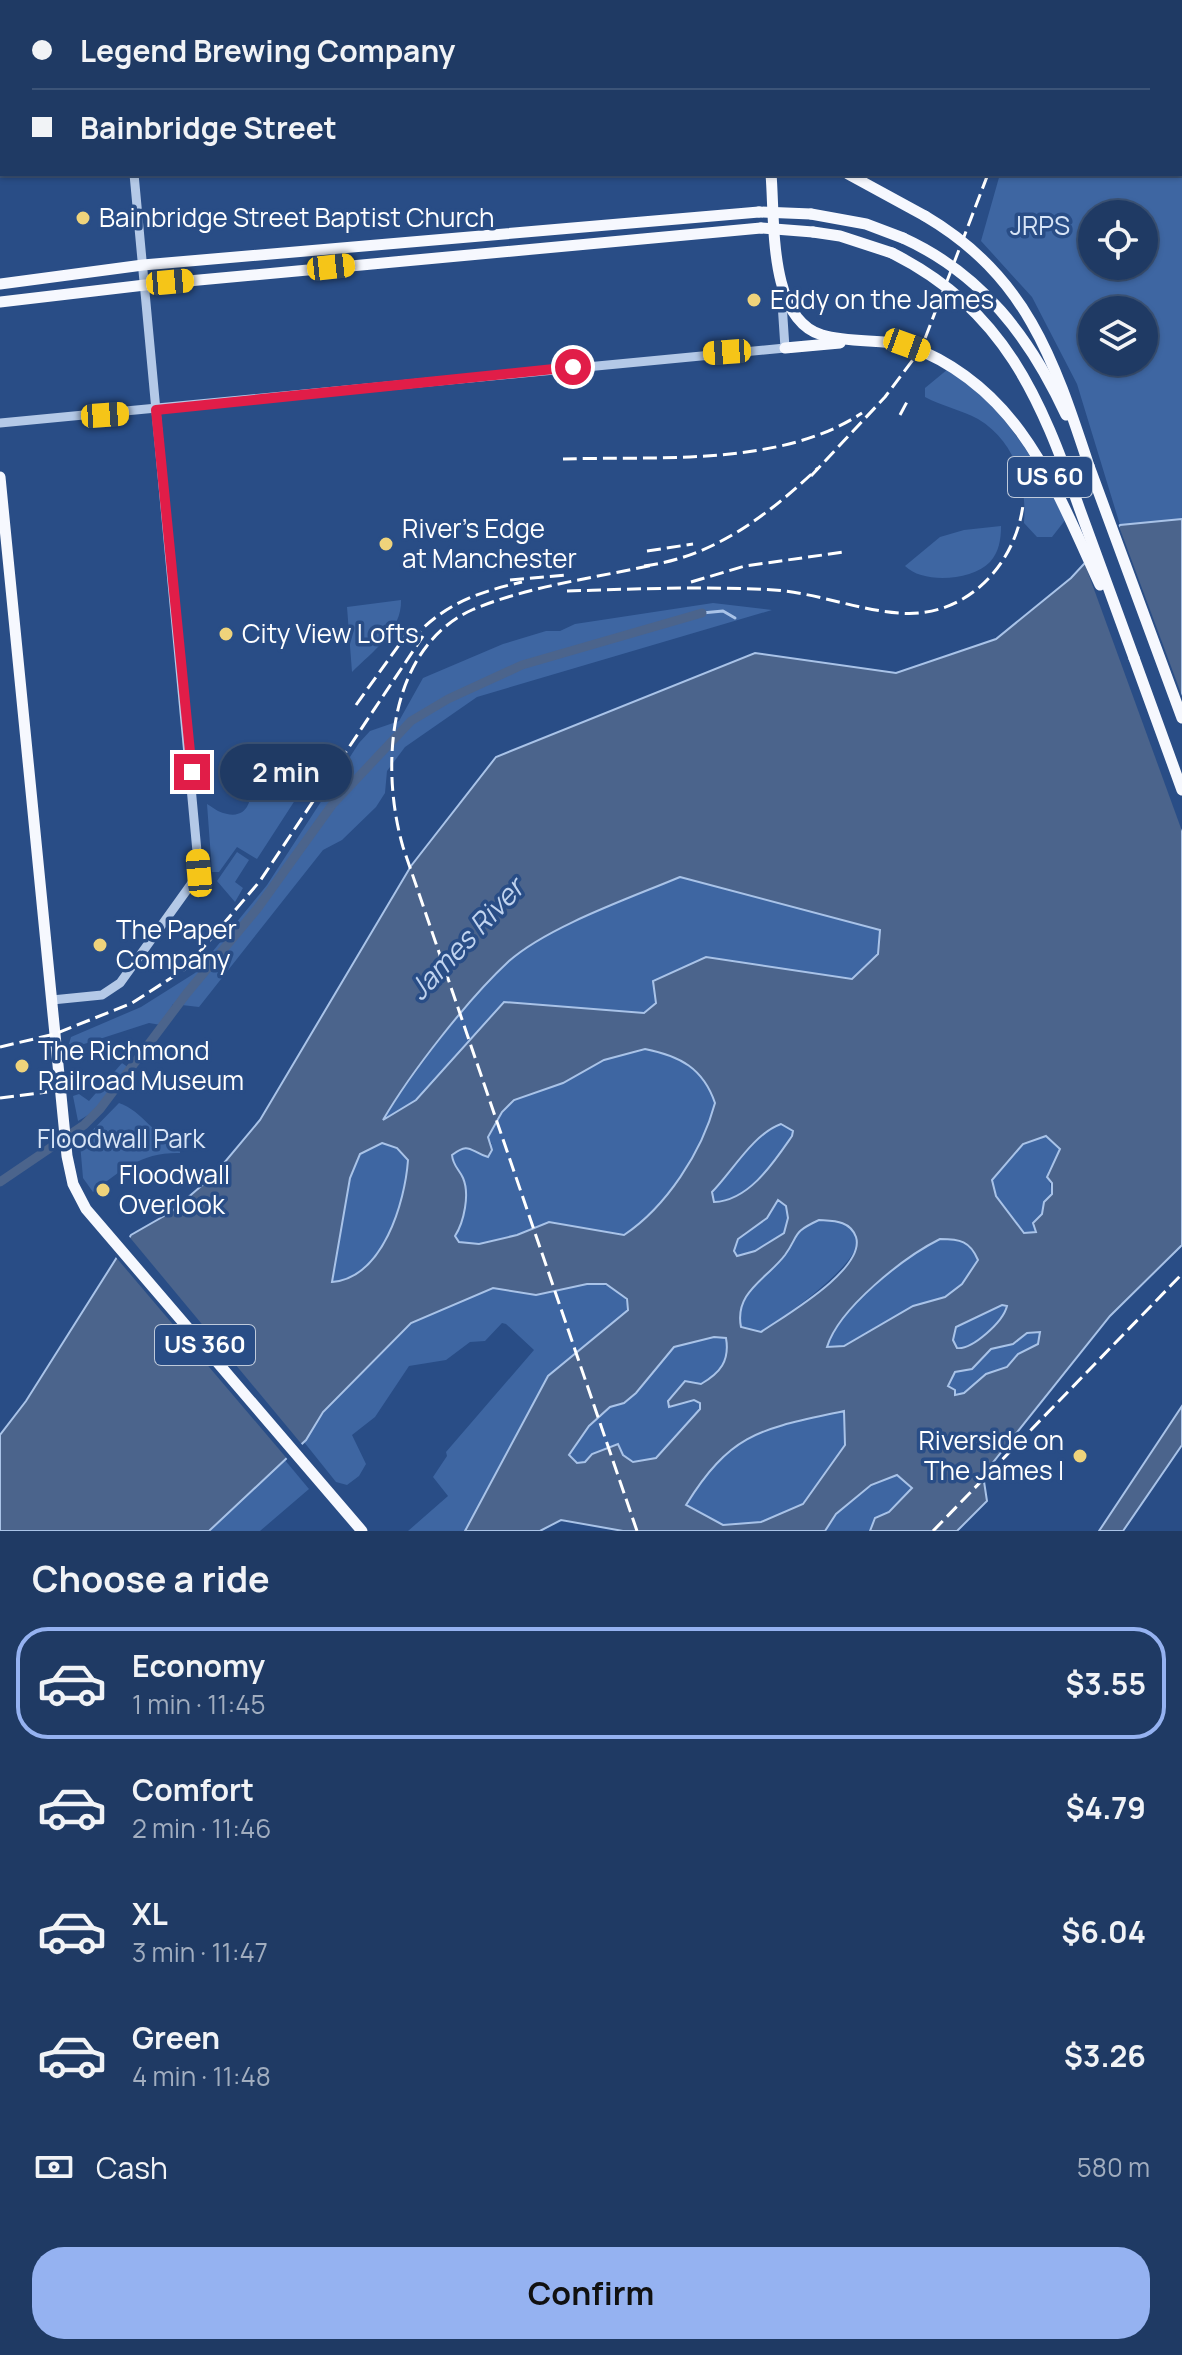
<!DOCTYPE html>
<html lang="en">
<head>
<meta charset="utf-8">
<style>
	:root { --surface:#1f3a64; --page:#27416a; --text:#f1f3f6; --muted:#a1adbf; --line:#3c5478; --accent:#95b2f1 }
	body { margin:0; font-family:Manrope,sans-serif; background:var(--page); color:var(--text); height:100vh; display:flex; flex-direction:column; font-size:30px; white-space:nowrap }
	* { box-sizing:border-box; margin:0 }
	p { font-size:26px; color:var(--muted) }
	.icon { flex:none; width:44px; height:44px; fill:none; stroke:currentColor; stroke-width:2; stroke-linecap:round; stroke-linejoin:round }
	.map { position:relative; height:1531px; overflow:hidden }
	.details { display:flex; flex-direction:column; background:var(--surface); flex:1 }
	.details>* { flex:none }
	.top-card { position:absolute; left:0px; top:0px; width:1182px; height:176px; box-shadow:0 2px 6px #0004,0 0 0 2px var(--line); display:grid; align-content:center; height:176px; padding:0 32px; background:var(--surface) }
	.buttons { position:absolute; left:1078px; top:200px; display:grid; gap:16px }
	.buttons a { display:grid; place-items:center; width:80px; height:80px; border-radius:50%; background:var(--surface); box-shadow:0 2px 6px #0004,0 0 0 2px var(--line); font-size:40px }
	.end { position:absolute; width:36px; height:36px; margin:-18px; border:10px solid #e11d48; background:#fff; box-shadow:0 0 0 4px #fff }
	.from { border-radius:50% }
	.bubble { position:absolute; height:56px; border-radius:28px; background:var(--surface); box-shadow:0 2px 6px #0004,0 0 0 2px var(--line); font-size:26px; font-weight:700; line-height:56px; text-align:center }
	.car { position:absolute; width:24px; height:48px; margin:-24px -12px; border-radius:10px; box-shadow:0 0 6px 2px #0007; background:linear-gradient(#f5c518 24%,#345 0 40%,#f5c518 0 76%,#345 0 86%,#f5c518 0) }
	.top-card b { display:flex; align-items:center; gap:28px; height:76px; font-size:30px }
	.top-card b+b { border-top:2px solid var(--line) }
	.top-card i { width:20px; height:20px; background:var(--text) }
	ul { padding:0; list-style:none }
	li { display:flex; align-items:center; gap:24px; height:112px; margin:0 16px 12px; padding:0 16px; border:4px solid transparent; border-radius:32px }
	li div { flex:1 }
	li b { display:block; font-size:30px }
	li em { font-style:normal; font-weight:700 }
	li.current { border-color:var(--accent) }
	li>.icon { width:72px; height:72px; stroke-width:1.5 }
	h2 { padding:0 32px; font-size:36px; line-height:96px }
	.pay { display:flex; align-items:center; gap:20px; height:88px; padding:0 32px; font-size:30px }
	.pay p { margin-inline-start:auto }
	.button { display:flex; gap:16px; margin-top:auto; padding:16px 32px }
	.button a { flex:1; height:92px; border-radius:32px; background:var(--accent); color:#111; font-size:32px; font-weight:700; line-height:92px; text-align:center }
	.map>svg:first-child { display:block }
	.green { fill:#3e66a2; fill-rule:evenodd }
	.water { fill:#4b648c; stroke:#a9c3e8; stroke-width:2; fill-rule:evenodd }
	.pier { fill:#294d86 }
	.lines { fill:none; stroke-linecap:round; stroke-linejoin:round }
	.stream { stroke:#a9c3e8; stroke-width:3 }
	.canal { stroke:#4b648c; stroke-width:9 }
	.minor { stroke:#b4c9e7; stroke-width:9 }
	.major { stroke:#f6f8fe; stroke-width:11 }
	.rail { stroke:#fff; stroke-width:3; stroke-dasharray:14 6; stroke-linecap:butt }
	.major-bridge { stroke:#f6f8fe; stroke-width:11 }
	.route { stroke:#e11d48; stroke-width:10 }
	.poi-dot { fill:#efd37b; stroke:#294d86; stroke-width:3 }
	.labels { text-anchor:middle; stroke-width:7; stroke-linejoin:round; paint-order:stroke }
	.shield { fill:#294d86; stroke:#bfcadb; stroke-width:2 }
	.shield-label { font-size:24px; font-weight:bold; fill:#fff }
	.poi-label { font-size:26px; fill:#fff; stroke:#294d86; text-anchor:start }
	.park-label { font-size:26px; fill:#d7e4f6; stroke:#294d86 }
	.water-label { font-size:28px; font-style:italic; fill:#c0d3ef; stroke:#294d86 }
</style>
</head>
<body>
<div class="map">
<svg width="1182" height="1531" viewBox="0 0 1182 1531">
	<rect width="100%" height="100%" fill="#294d86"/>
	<g class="green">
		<path d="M1050,0H1182V519L1120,525L1077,384L1032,297L981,241L1000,174H1180V2ZM1092,214H1144V266H1092ZM1092,310H1144V362H1092Z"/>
		<path d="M948,369C1005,407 1035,461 1066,519L1052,537H1037L1024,523C1027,483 1015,441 978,419C961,410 942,406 925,397V388Z"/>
		<path d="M1001,526C1001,539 999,552 990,562C971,581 923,584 905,566L940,537L964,530Z"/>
		<path d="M401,600C402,631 372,652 352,672L347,607Z"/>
		<polygon points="713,603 772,610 477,697 405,747 387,771 385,793 376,807 342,840 323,850 199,1007 173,1004 161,1025 149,1023 81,1045 69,1044 71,1037 141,1007 195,973 267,885 359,743 370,731 399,721 423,678 503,644 546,631 560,631 575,624"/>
		<path d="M316,759L321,760L257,859L237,847L219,872H212L207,804C211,806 214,809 218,811C253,826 253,791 251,772L306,765Z"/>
		<polygon points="237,852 249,860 235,882 243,888 235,902 217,881"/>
		<path d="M680,877L880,930L878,954L852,979L706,957L644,1013L504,1002L416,1100L381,1121C420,1066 459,1008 508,962C544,928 633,897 680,877Z"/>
		<path d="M645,1049C680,1056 703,1068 715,1103C702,1152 666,1207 624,1236L549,1222L517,1235L479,1244L458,1242L455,1236L461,1226L464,1179L452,1164V1155L463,1146L492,1144L488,1137L502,1112L514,1100L563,1083L604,1060Z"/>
		<polygon points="122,1063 129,1068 95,1111 78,1121 73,1096 79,1094 89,1101"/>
		<path d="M119,1103C143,1111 154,1137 180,1146V1153C142,1152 121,1170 93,1192L83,1178L80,1143Z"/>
		<path d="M781,1124L793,1131L792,1136C774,1162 749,1200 714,1202L712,1192C732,1171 753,1135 781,1124Z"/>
		<polygon points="1046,1136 1060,1149 1048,1172 1052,1195 1044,1202 1042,1214 1033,1223 1036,1231 1024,1233 996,1196 992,1180 1023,1144"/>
		<path d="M382,1143L397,1148L408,1160C405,1202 383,1278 332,1282L350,1178L360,1154Z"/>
		<polygon points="778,1200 786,1206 788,1218 784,1233 755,1251 736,1256 734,1251 738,1239 767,1218"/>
		<path d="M819,1220C925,1223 785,1316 761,1332L741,1327C734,1291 767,1279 785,1255C801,1234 791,1233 819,1220Z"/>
		<path d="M940,1239C960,1239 970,1240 978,1260L962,1284L945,1297L913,1306L844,1346L827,1348C839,1309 904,1257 940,1239Z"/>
		<path d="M587,1284C607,1284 626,1286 628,1310L548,1376L465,1531H408L448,1496L433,1477L447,1456L446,1452L534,1350L506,1324L502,1323L485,1341L470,1342L446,1360L409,1366L375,1417L352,1435L366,1464L359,1476L347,1485L336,1482L304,1442L323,1412L411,1323L493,1288L536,1295Z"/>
		<path d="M1002,1305L1007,1306C1002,1324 976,1351 957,1347L953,1340L956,1327Z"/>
		<polygon points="1040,1332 1038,1344 1014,1358 1007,1367 986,1374 964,1393 955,1395 955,1390 948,1386 955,1372 972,1369 991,1349 1013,1344 1027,1334"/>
		<path d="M714,1337L726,1338C732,1370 705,1375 694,1400L700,1403V1409L655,1458L635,1462L623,1455L592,1454L585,1462L577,1463L569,1455L589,1426L610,1406L624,1403L636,1393L674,1347Z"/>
		<path d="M844,1411L845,1445L803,1504L761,1522L723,1525L686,1505C732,1431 762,1429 844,1411Z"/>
		<polygon points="284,1459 309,1489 260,1531 209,1531"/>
		<polygon points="897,1475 912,1488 889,1512 875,1519 870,1531 825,1531 836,1514 871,1485"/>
	</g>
	<g class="water">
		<path d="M1182,519V1245L1110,1316L983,1475L987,1501L957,1531H870L875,1518L889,1512L912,1488L897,1475L871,1485L836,1514L825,1531H623L561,1520L540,1531H465L548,1376L628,1310L627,1299L606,1284H587L536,1295L493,1288L411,1323L323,1412L306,1440L209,1531H0V1435L26,1401L131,1235L171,1212L214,1175L260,1120L411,866L496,757L755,653L896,673L996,639L1071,578L1120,525ZM680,877L880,930L878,954L852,979L706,957L653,981L656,1003L644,1013L504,1002L416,1100L383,1120C411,1072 468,999 509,961C549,926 630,898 680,877ZM645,1049C680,1056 703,1068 715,1103C702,1152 666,1207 624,1235L549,1222L517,1235L479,1244L459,1242L455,1236C464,1222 470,1194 463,1178C459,1169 453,1166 452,1155C470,1141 470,1152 488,1157L492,1150L488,1137L502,1112L514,1100L563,1083L604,1060ZM781,1124L793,1131L792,1136C774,1162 749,1201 714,1202L712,1192C732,1172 753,1134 781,1124ZM1046,1136L1060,1149L1047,1177L1052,1183V1194L1044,1202L1042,1214L1033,1223L1036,1232L1024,1233L996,1196L992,1180L1023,1144ZM382,1143L397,1148L408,1160C405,1202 383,1278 332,1282L350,1178L360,1154ZM778,1200L786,1206L788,1218L784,1233L755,1251L737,1256L734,1251L738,1239L767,1218ZM819,1220C833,1221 850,1220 856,1237C866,1269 784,1316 761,1332L741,1327C734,1292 767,1279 785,1255C800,1234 791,1233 819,1220ZM940,1239C960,1239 970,1241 978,1260L962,1284L945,1297L913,1306L844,1346L827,1347C839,1308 904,1257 940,1239ZM1002,1305L1007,1306C1003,1322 972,1350 957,1348L953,1340L956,1327ZM1040,1332L1038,1344L1018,1354L1007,1367L986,1374L964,1393L955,1395V1390L948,1386L955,1372L972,1369L991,1349L1013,1344L1027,1333ZM714,1337L726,1338C730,1361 720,1373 701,1384L685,1381L668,1401L669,1407L694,1400L700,1403V1409L656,1458L633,1462L623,1455L618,1444L592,1454L585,1462L577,1463L569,1455L589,1426L610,1407L624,1403L636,1393L674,1347ZM844,1411L845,1445L803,1504L761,1522L723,1525L686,1505C732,1431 762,1429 844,1411Z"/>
		<polygon points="1182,1406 1182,1445 1123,1531 1099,1531"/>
	</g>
	<g class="pier">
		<polygon points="1117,521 1182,696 1182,831 1083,559"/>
		<polygon points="127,1234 304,1447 289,1461 114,1255"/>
	</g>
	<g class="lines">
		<polyline class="stream" points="702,613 723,611 735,618"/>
		<polyline class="canal" points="0,1182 84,1125 100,1109 187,993 257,909 332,805 411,721 448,699 522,665 702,613"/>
		<g class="minor">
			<polyline points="117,0 117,2"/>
			<polyline points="0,423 785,348 781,288"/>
			<polyline points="52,1000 102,995 120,983 199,873 134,174"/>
		</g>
		<g class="major">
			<polyline points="753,0 753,2"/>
			<polyline points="771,0 771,2"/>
			<path d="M771,174C775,220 768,319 822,335C850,343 879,339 907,345"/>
			<polyline points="848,174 925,216"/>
			<polyline points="811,214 866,224 903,238"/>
			<polyline points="813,232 840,236 892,253"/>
			<polyline points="0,284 143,265 759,212"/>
			<polyline points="0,302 145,285 761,228"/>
			<polyline points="785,348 840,343"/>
			<polyline points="1089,466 1182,718"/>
			<polyline points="0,477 67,1156 73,1184 86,1209 362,1531"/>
			<polyline points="1134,658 1182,790"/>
		</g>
		<g class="rail">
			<polyline points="1046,2 1047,0"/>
			<polyline points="900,415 908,400"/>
			<path d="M563,459C658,456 781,467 862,413"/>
			<polyline points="811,476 885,397 921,349 988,174"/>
			<polyline points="647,551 693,544"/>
			<path d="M644,566C714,557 768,515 818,468"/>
			<polyline points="510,580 566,575"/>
			<polyline points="691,582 745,566 844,552"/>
			<path d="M567,591C636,589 705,586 774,590C817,593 857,610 899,613C964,619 1015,567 1023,505"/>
			<path d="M411,641C441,605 478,592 522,582"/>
			<polyline points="356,705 414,624"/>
			<polyline points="0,1047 55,1034 132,1003 185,969 260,881 423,636"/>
			<polyline points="0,1098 47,1092"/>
			<path d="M637,1531L403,847C380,768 387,647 474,609C530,586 594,578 653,565"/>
			<polyline points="933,1531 1182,1274"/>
		</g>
		<g class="major-bridge">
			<polyline points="759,212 811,214"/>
			<path d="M925,216C1027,276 1054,360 1089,466"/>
			<polyline points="761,228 813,232"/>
			<path d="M903,238C982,274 1030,337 1066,415"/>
			<path d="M892,253C1005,310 1040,397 1080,510C1098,559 1116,609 1134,658"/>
			<path d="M907,345C1019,386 1054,485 1100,585"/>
		</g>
	</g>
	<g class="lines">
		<polyline class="route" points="192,772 156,410 573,367"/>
	</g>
	<g class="poi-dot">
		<circle cx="83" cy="218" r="8"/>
		<circle cx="754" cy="300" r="8"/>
		<circle cx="386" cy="544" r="8"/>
		<circle cx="226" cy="634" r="8"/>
		<circle cx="100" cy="945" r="8"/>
		<circle cx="22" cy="1066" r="8"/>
		<circle cx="103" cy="1190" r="8"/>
		<circle cx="1080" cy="1456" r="8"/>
	</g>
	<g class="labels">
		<g class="shield">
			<rect x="1008" y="457" width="84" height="40" rx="6"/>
			<rect x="155" y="1325" width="100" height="40" rx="6"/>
		</g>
		<g class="shield-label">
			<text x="1050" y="485">US 60</text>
			<text x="205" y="1353">US 360</text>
		</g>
		<g class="poi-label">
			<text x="99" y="227">Bainbridge Street Baptist Church</text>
			<text x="770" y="309">Eddy on the James</text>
			<text x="402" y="538">River's Edge<tspan x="402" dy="30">at Manchester</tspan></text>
			<text x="242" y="643">City View Lofts</text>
			<text x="116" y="939">The Paper<tspan x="116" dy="30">Company</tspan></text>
			<text x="38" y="1060">The Richmond<tspan x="38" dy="30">Railroad Museum</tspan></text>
			<text x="119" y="1184">Floodwall<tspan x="119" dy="30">Overlook</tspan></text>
			<text x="1064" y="1450" text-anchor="end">Riverside on<tspan x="1064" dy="30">The James I</tspan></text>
		</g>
		<g class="park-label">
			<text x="1040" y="235">JRPS</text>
			<text x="121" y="1148">Floodwall Park</text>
		</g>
		<g class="water-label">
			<text transform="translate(466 939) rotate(-47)" y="10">James River</text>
		</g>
	</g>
</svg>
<div class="buttons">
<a><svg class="icon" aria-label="locate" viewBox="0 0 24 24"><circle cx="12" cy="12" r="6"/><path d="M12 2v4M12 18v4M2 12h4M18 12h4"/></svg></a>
<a><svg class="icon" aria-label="layers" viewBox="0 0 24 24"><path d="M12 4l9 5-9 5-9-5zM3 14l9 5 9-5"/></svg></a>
</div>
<i class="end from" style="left:573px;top:367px"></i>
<i class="end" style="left:192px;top:772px"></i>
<div class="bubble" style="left:220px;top:744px;width:132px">2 min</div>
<i class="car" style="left:331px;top:267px;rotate:84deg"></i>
<i class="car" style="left:170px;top:282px;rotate:85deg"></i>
<i class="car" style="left:907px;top:345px;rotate:110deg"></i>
<i class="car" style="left:727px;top:352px;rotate:266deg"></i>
<i class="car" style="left:105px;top:415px;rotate:86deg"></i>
<i class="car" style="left:199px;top:873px;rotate:355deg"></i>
<div class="top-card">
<b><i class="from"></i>Legend Brewing Company</b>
<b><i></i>Bainbridge Street</b>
</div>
</div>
<section class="details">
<h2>Choose a ride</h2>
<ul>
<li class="current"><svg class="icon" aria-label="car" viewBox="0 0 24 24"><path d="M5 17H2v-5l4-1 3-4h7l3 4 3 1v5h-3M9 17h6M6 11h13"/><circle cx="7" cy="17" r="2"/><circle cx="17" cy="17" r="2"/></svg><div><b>Economy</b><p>1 min · 11:45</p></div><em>$3.55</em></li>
<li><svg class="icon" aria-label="car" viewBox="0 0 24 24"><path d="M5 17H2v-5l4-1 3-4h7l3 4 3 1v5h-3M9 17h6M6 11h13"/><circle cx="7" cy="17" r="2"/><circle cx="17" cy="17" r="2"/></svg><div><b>Comfort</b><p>2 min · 11:46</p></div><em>$4.79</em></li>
<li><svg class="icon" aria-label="car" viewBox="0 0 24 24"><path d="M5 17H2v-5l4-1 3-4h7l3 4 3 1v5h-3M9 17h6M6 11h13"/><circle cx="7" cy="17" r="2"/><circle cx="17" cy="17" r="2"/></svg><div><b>XL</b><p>3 min · 11:47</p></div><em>$6.04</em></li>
<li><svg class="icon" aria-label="car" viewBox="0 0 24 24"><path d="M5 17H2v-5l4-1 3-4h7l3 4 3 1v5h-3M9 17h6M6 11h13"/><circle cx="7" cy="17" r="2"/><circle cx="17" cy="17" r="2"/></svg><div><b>Green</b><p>4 min · 11:48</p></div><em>$3.26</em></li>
</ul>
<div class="pay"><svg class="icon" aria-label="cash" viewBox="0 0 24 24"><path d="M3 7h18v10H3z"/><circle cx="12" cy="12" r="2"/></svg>Cash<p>580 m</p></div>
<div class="button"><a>Confirm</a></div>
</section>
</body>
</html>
